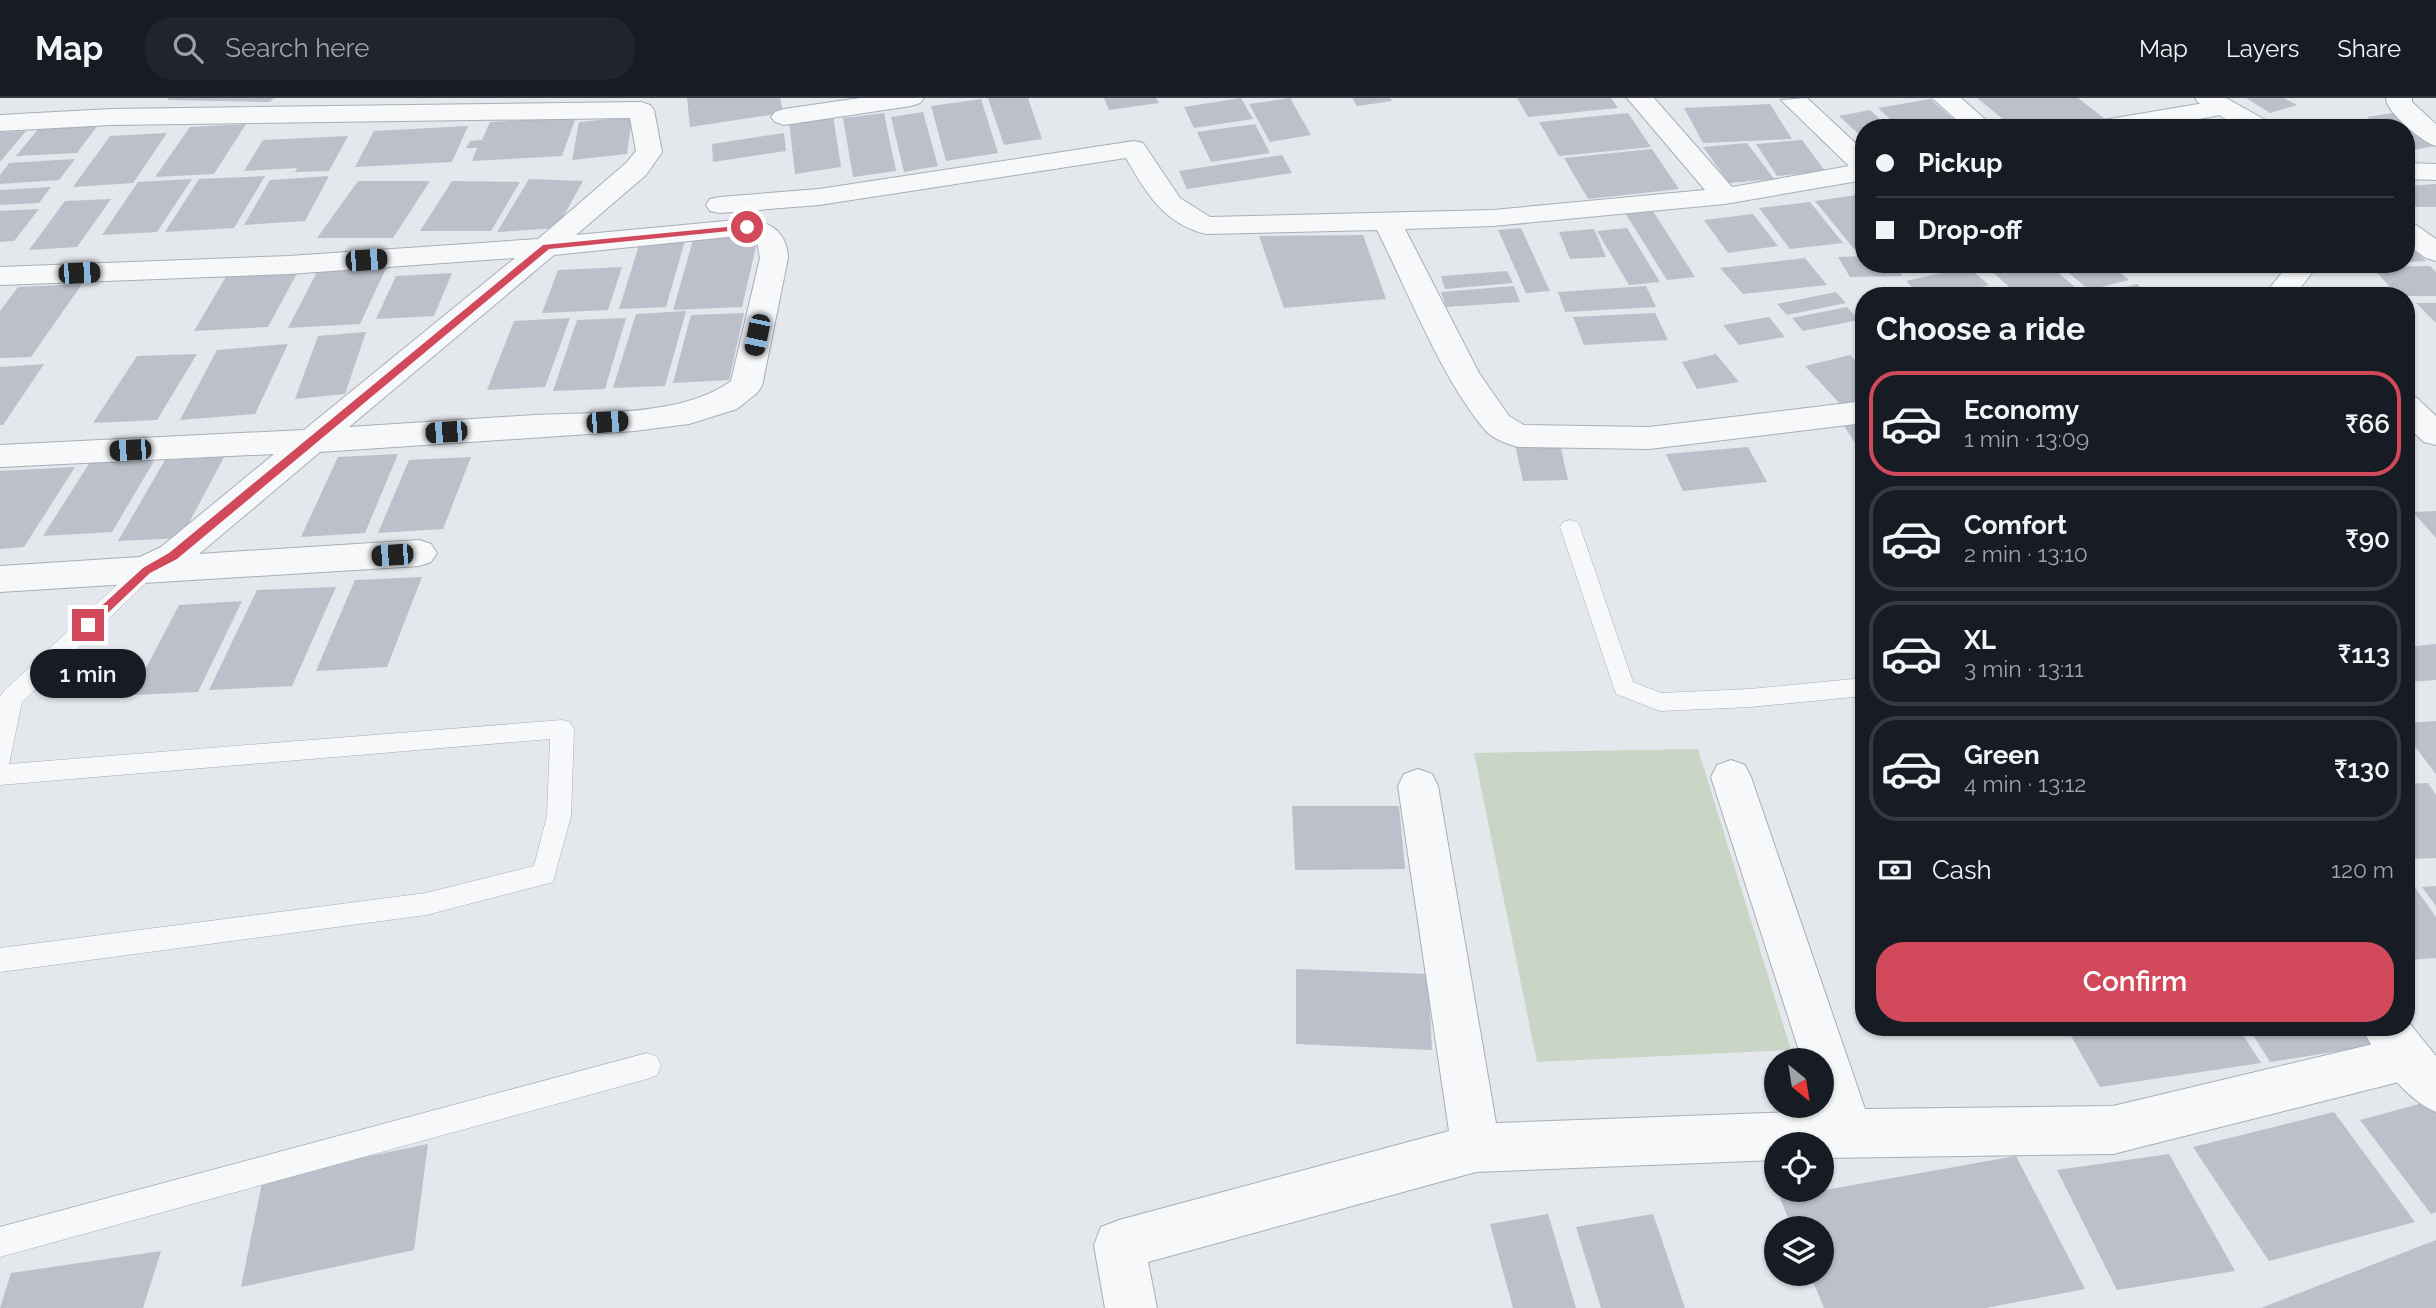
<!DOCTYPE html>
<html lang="en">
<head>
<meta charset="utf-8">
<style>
	:root { --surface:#171b24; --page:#20242c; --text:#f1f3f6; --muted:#9ea1a6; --line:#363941; --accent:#d1495b }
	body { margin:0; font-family:Raleway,sans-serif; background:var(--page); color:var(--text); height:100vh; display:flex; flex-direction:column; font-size:26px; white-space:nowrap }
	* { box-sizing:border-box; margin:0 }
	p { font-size:23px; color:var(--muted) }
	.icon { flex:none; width:38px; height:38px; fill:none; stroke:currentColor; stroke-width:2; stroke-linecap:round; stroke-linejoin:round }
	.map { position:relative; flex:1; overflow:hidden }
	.drawer { position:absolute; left:1855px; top:189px; width:560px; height:749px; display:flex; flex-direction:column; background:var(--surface); border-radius:28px; box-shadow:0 2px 5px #0004 }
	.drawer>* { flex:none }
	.guide { position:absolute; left:1855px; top:21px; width:560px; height:154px; border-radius:28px; box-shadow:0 2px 5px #0004; display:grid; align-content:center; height:154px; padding:0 21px; background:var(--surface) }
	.needle { width:46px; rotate:150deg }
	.fabs { position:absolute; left:1764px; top:950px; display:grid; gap:14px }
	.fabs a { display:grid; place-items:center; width:70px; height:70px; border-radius:50%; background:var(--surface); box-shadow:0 2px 5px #0004; font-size:35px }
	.end { position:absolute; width:32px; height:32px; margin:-16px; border:9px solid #d1495b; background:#fff; box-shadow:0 0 0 4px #fff }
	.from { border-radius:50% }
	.bubble { position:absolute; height:49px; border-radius:24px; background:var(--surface); box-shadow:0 2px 5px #0004; font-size:23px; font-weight:600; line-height:49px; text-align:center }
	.car { position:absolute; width:21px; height:42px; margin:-21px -10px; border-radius:9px; box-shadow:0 0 5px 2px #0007; background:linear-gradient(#222 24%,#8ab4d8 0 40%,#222 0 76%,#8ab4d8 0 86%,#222 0) }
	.guide b { display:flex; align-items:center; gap:24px; height:66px; font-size:26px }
	.guide b+b { border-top:2px solid var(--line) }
	.guide i { width:18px; height:18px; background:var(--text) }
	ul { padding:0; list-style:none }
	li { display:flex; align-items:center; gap:21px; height:105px; margin:0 14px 10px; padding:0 7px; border:4px solid var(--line); border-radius:28px }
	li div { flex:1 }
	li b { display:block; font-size:26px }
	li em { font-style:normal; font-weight:600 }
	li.selected { border-color:var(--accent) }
	li>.icon { width:63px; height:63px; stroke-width:1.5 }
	h2 { padding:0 21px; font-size:32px; line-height:84px }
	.pay { display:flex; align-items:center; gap:18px; height:77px; padding:0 21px; font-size:26px }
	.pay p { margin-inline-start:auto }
	.cta { display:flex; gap:14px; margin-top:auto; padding:14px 21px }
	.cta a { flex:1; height:80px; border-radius:28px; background:var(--accent); color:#fff; font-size:28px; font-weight:600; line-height:80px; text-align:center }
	header { display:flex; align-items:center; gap:42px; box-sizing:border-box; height:98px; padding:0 35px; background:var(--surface); border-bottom:2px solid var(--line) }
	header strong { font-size:33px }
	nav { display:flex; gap:38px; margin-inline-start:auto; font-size:24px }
	.search { width:490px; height:63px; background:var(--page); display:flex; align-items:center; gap:18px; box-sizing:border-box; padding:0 24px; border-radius:28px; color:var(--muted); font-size:26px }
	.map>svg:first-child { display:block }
	.green { fill:#c9d6c5 }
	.building { fill:#bbc0ca }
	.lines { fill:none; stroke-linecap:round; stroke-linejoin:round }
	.service-casing { stroke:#a9aeb7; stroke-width:1 }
	.minor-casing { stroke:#a9aeb7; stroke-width:2 }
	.tertiary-casing { stroke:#a9aeb7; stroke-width:2 }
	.service { fill:#f7f8fa; fill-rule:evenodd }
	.minor { fill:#f7f8fa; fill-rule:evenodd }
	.tertiary { fill:#f7f8fa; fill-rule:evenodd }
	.route { fill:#d1495b }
</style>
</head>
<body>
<header>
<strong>Map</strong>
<div class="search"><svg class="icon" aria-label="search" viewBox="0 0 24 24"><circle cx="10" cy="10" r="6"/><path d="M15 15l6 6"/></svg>Search here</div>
<nav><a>Map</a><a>Layers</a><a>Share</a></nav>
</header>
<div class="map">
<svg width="2436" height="1210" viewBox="0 0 2436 1210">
	<rect width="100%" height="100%" fill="#e4e7ec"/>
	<polygon class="green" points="1698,651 1791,952 1537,964 1474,655"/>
	<g class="building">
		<polygon points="168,0 274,0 270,4 168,2"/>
		<polygon points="687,0 780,0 783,15 690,29"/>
		<polygon points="988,0 1028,0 1042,41 1004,47"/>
		<polygon points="1104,0 1156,0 1159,5 1109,12"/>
		<polygon points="1241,0 1253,21 1194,30 1184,9"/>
		<polygon points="1290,0 1311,37 1270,44 1249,6"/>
		<polygon points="1352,0 1390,0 1392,3 1357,8"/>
		<polygon points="1517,0 1611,0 1618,10 1528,19"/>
		<polygon points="1977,0 2078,0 2105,21 2060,30 2014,30"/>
		<polygon points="2246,0 2284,0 2297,7 2270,15"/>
		<polygon points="981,1 998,55 946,63 931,8"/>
		<polygon points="1930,1 1964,30 1900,30 1878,10"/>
		<polygon points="1770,6 1792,41 1703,45 1684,10"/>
		<polygon points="1870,12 1889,30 1864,30 1864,41 1839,18"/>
		<polygon points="923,14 938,68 904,74 891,19"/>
		<polygon points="884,15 896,73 853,79 843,20"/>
		<polygon points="1628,15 1651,49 1559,58 1539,24"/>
		<polygon points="2393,15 2436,46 2436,48 2412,52 2406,48 2406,30 2382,30 2367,19"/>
		<polygon points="833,17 841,69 795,76 789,23"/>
		<polygon points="576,19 562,58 472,63 477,50 466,50 470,43 482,42 490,24"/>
		<polygon points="632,19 627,56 572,62 579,24"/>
		<polygon points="2224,23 2233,30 2198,30 2198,29"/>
		<polygon points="246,26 214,76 155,79 190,29"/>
		<polygon points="1255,26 1270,55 1211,64 1197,34"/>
		<polygon points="98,27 77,55 16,58 39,30"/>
		<polygon points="468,28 452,64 355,69 374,33"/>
		<polygon points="26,33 0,64 0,34"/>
		<polygon points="167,35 133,85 73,89 110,38"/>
		<polygon points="784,35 786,53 713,64 712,46"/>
		<polygon points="348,38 329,73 295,74 297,70 244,73 263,42"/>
		<polygon points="1802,42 1825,73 1777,78 1756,46"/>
		<polygon points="1747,45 1774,81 1729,85 1703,49"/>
		<polygon points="1652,51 1679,91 1588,101 1564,60"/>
		<polygon points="1282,57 1292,75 1187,91 1179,73"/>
		<polygon points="75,61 59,82 0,86 0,77 9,65"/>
		<polygon points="265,78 234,130 165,134 199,81"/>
		<polygon points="329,78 305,123 244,127 270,82"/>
		<polygon points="192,81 157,134 102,137 138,84"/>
		<polygon points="529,81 583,83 557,130 497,134"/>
		<polygon points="358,83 430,83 393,140 317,140"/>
		<polygon points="452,83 520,84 491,133 420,133"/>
		<polygon points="2436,86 2436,109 2406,109 2406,88"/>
		<polygon points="51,89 39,105 0,107 0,92"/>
		<polygon points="1864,96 1864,150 1854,151 1815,103"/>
		<polygon points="111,101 77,149 29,152 65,103"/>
		<polygon points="1810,104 1843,145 1790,151 1759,110"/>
		<polygon points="1651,110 1695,179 1667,182 1624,113"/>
		<polygon points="39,111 14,143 0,144 0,113"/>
		<polygon points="1753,116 1778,148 1728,155 1704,122"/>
		<polygon points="1521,130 1550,193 1526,195 1498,132"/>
		<polygon points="1627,130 1660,184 1629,187 1597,133"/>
		<polygon points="1594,131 1606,159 1570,161 1559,134"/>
		<polygon points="759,136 742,209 673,212 694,139"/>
		<polygon points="1363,137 1386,201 1284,210 1259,138"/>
		<polygon points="686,139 666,209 619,211 641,141"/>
		<polygon points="2406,144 2426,163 2406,164"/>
		<polygon points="1864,158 1864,166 1895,166 1902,178 1850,179 1838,159"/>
		<polygon points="1805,160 1827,187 1743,196 1720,170"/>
		<polygon points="1984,166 2048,166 2075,189 2039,198 2019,198"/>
		<polygon points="2058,166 2110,166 2129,182 2089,192"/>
		<polygon points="301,168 268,229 194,233 230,172"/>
		<polygon points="387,168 360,226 288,230 318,172"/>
		<polygon points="2430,168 2436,174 2436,198 2398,198 2372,169"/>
		<polygon points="622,169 608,212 542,215 558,172"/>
		<polygon points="1968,169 1989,187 1944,198 1921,198 1906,183"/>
		<polygon points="1507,173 1513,185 1445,191 1441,178"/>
		<polygon points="452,175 434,218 376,221 396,178"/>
		<polygon points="82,186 31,259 0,260 0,213 18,189"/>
		<polygon points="2137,186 2151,198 2093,198 2093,197"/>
		<polygon points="1514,188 1520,204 1446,209 1441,194"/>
		<polygon points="1646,188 1656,209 1565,214 1558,194"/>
		<polygon points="1999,191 2007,198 1973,198 1973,197"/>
		<polygon points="1836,194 1846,205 1787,217 1777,206"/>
		<polygon points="2416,205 2436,205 2436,225"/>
		<polygon points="1847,209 1859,222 1803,233 1792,220"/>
		<polygon points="686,213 665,288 613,290 636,216"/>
		<polygon points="744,215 729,282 673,285 691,217"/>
		<polygon points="1655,215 1668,242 1584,247 1573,219"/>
		<polygon points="1769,219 1785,239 1739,247 1723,227"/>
		<polygon points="570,220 545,289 487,292 514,223"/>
		<polygon points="626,220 605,291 553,293 577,222"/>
		<polygon points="366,234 345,296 295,301 318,238"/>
		<polygon points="288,246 255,316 180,322 217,252"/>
		<polygon points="197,256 157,322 93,325 137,258"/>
		<polygon points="1716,256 1739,284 1697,291 1682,264"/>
		<polygon points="1850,257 1864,271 1864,304 1843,309 1805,268"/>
		<polygon points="44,266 3,327 0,327 0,269"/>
		<polygon points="1864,321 1864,359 1841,323"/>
		<polygon points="1560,346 1568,382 1523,383 1515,347"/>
		<polygon points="1748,349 1767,384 1683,393 1666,356"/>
		<polygon points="398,356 365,435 301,439 338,359"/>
		<polygon points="157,358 112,434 43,438 92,361"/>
		<polygon points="224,359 181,440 118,443 165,362"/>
		<polygon points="471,359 443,431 378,435 409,362"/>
		<polygon points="75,369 24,449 0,451 0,373"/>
		<polygon points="2436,413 2436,440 2413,414"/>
		<polygon points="422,479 387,569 316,573 355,482"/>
		<polygon points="336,489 292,588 209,592 257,492"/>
		<polygon points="242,503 198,594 132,597 179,507"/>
		<polygon points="2436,546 2436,582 2406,584 2406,549"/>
		<polygon points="2436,623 2436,676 2406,637 2406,625"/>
		<polygon points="2428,685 2436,697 2436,760 2406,761 2406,686"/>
		<polygon points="1292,708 1399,708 1405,771 1295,772"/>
		<polygon points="2406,777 2436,819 2436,860 2406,862"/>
		<polygon points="2436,788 2436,808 2422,789"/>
		<polygon points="1296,871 1428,876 1432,952 1296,946"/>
		<polygon points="2066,929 2238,929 2261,965 2100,989"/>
		<polygon points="2248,929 2360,929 2372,948 2270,964"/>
		<polygon points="2434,1002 2436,1005 2436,1114 2431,1116 2360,1022"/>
		<polygon points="2334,1014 2415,1124 2269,1163 2193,1049"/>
		<polygon points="428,1046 414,1152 241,1189 263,1080"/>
		<polygon points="2169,1056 2235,1173 2117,1192 2057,1072"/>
		<polygon points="2016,1058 2085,1191 1986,1210 1824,1210 1810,1176 1822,1176 1822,1130 1792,1130 1780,1100"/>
		<polygon points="1548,1116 1576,1210 1513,1210 1490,1126"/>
		<polygon points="1653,1116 1685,1210 1601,1210 1576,1129"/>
		<polygon points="2436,1142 2436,1210 2261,1210"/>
		<polygon points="161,1153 143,1210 0,1210 11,1175"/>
	</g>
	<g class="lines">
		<g class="service-casing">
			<g id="service">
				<polygon points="1570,422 1577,424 1580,429 1633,584 1661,595 1750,591 1864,580 1864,598 1750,609 1660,613 1616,596 1560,429 1563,424"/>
				<polygon points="146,464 153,466 157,472 153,478 22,604 9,666 562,622 570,624 574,631 571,718 553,784 426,817 0,874 0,850 426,795 534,768 547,718 550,641 0,687 0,599 3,594 139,466"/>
				<polygon points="647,955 657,959 661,968 657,977 647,981 0,1159 0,1129"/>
			</g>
		</g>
		<g class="minor-casing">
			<g id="minor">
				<polygon points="860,0 924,0 920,5 911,8 784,27 775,24 771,19 775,14 784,11"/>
				<path d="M1627,0H1654L1732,89L1849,68L1781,2L1807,0L1864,53V82L1725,106L1493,128L1405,131L1479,275L1509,318L1524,327L1649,329L1864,303V325L1649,351L1518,349C1507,346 1493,341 1485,332C1441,280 1408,193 1377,132L1206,136C1164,126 1146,95 1126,60L819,107L720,115L710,113L706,107L710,101L720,99L819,91L1134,43L1143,45L1180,100L1210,119L1493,112L1705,92Z"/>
				<polygon points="1932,0 1961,0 1995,30 1966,30"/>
				<path d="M2386,0H2412V4L2436,26V48C2423,45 2386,14 2386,0Z"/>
				<polygon points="2222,2 2231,5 2235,10 2231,15 2151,30 2090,30 2094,24 2103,22"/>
				<path d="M641,4L650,7L654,12L662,54L646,77L576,137L747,121C771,124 787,134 788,160L762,288L757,295L737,311L689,326L634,333L320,354L199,456L419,442L431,446L437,455L431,464L419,468L0,494V468L140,459L161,449L274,356L0,369V347L304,332L515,160L289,176L0,187V169L289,158L538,141L626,65L636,53L630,20L111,27L0,33V17L111,11ZM747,137L757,143L760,160L731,283C682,319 594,314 535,317C473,321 411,325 349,329L554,157Z"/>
				<polygon points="2406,65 2436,66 2436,82 2406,81"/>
				<polygon points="2406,125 2416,127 2436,141 2436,163 2426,160 2406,146"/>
				<polygon points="2406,297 2417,300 2436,318 2436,347 2424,344 2406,327"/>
				<polygon points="1731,662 1745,667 1751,679 1865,1011 2113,1008 2407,938 2423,944 2430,960 2423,976 2407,982 2113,1056 1822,1060 1822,1046 1776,1046 1776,1062 1476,1074 1148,1164 1157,1210 1105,1210 1094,1147 1101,1129 1119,1122 1449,1033 1398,688 1404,676 1418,671 1432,676 1438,688 1496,1025 1818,1013 1816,1008 1822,1008 1822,962 1802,962 1711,679 1717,667"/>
			</g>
		</g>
		<g class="tertiary-casing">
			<g id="tertiary">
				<polygon points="2195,0 2226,0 2269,24 2273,30 2241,30 2199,5"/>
				<polygon points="2289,166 2319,166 2294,198 2263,198"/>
				<path d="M2406,921L2436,958V1014C2403,1000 2377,961 2362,929H2406Z"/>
			</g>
		</g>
		<use href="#service" class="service"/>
		<use href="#minor" class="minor"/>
		<use href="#tertiary" class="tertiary"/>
	</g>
	<polygon class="route" points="747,127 750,131 549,151 177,461 150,475 92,530 84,530 84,524 143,470 169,455 543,147"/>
</svg>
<div class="fabs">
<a><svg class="needle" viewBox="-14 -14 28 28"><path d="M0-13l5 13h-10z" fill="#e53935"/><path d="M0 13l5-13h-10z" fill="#9ea1a6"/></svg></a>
<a><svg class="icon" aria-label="locate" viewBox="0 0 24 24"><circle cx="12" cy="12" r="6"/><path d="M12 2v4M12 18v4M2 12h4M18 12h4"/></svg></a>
<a><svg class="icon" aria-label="layers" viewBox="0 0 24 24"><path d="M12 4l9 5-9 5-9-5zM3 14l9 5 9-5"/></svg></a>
</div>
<i class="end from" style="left:747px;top:129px"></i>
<i class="end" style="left:88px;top:527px"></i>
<div class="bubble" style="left:30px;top:551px;width:116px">1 min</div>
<i class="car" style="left:366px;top:162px;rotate:86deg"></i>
<i class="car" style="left:79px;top:175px;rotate:88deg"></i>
<i class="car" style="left:757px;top:237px;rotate:192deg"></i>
<i class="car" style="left:607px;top:324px;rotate:86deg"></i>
<i class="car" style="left:446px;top:334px;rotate:266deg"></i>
<i class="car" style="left:130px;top:352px;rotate:267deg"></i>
<i class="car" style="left:392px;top:457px;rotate:266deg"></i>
<div class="guide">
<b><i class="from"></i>Pickup</b>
<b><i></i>Drop-off</b>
</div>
<section class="drawer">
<h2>Choose a ride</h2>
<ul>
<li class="selected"><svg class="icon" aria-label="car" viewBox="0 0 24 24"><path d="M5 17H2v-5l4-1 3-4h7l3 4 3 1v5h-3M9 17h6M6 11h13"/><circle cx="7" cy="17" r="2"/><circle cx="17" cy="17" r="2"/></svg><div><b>Economy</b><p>1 min · 13:09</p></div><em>₹66</em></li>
<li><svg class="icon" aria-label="car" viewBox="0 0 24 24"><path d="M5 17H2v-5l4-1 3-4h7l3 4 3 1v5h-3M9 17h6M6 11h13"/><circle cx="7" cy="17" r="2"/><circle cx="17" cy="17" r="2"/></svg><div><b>Comfort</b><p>2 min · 13:10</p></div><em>₹90</em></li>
<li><svg class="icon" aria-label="car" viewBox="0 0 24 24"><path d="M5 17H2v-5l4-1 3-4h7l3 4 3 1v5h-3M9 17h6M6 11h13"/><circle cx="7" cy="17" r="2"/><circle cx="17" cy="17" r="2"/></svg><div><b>XL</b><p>3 min · 13:11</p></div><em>₹113</em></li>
<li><svg class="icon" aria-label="car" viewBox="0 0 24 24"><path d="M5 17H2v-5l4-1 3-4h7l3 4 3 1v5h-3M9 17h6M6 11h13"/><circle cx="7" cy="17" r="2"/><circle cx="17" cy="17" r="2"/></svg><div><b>Green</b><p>4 min · 13:12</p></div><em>₹130</em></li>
</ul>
<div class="pay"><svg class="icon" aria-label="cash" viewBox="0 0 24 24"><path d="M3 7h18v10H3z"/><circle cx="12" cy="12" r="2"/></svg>Cash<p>120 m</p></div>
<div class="cta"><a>Confirm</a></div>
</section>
</div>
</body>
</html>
